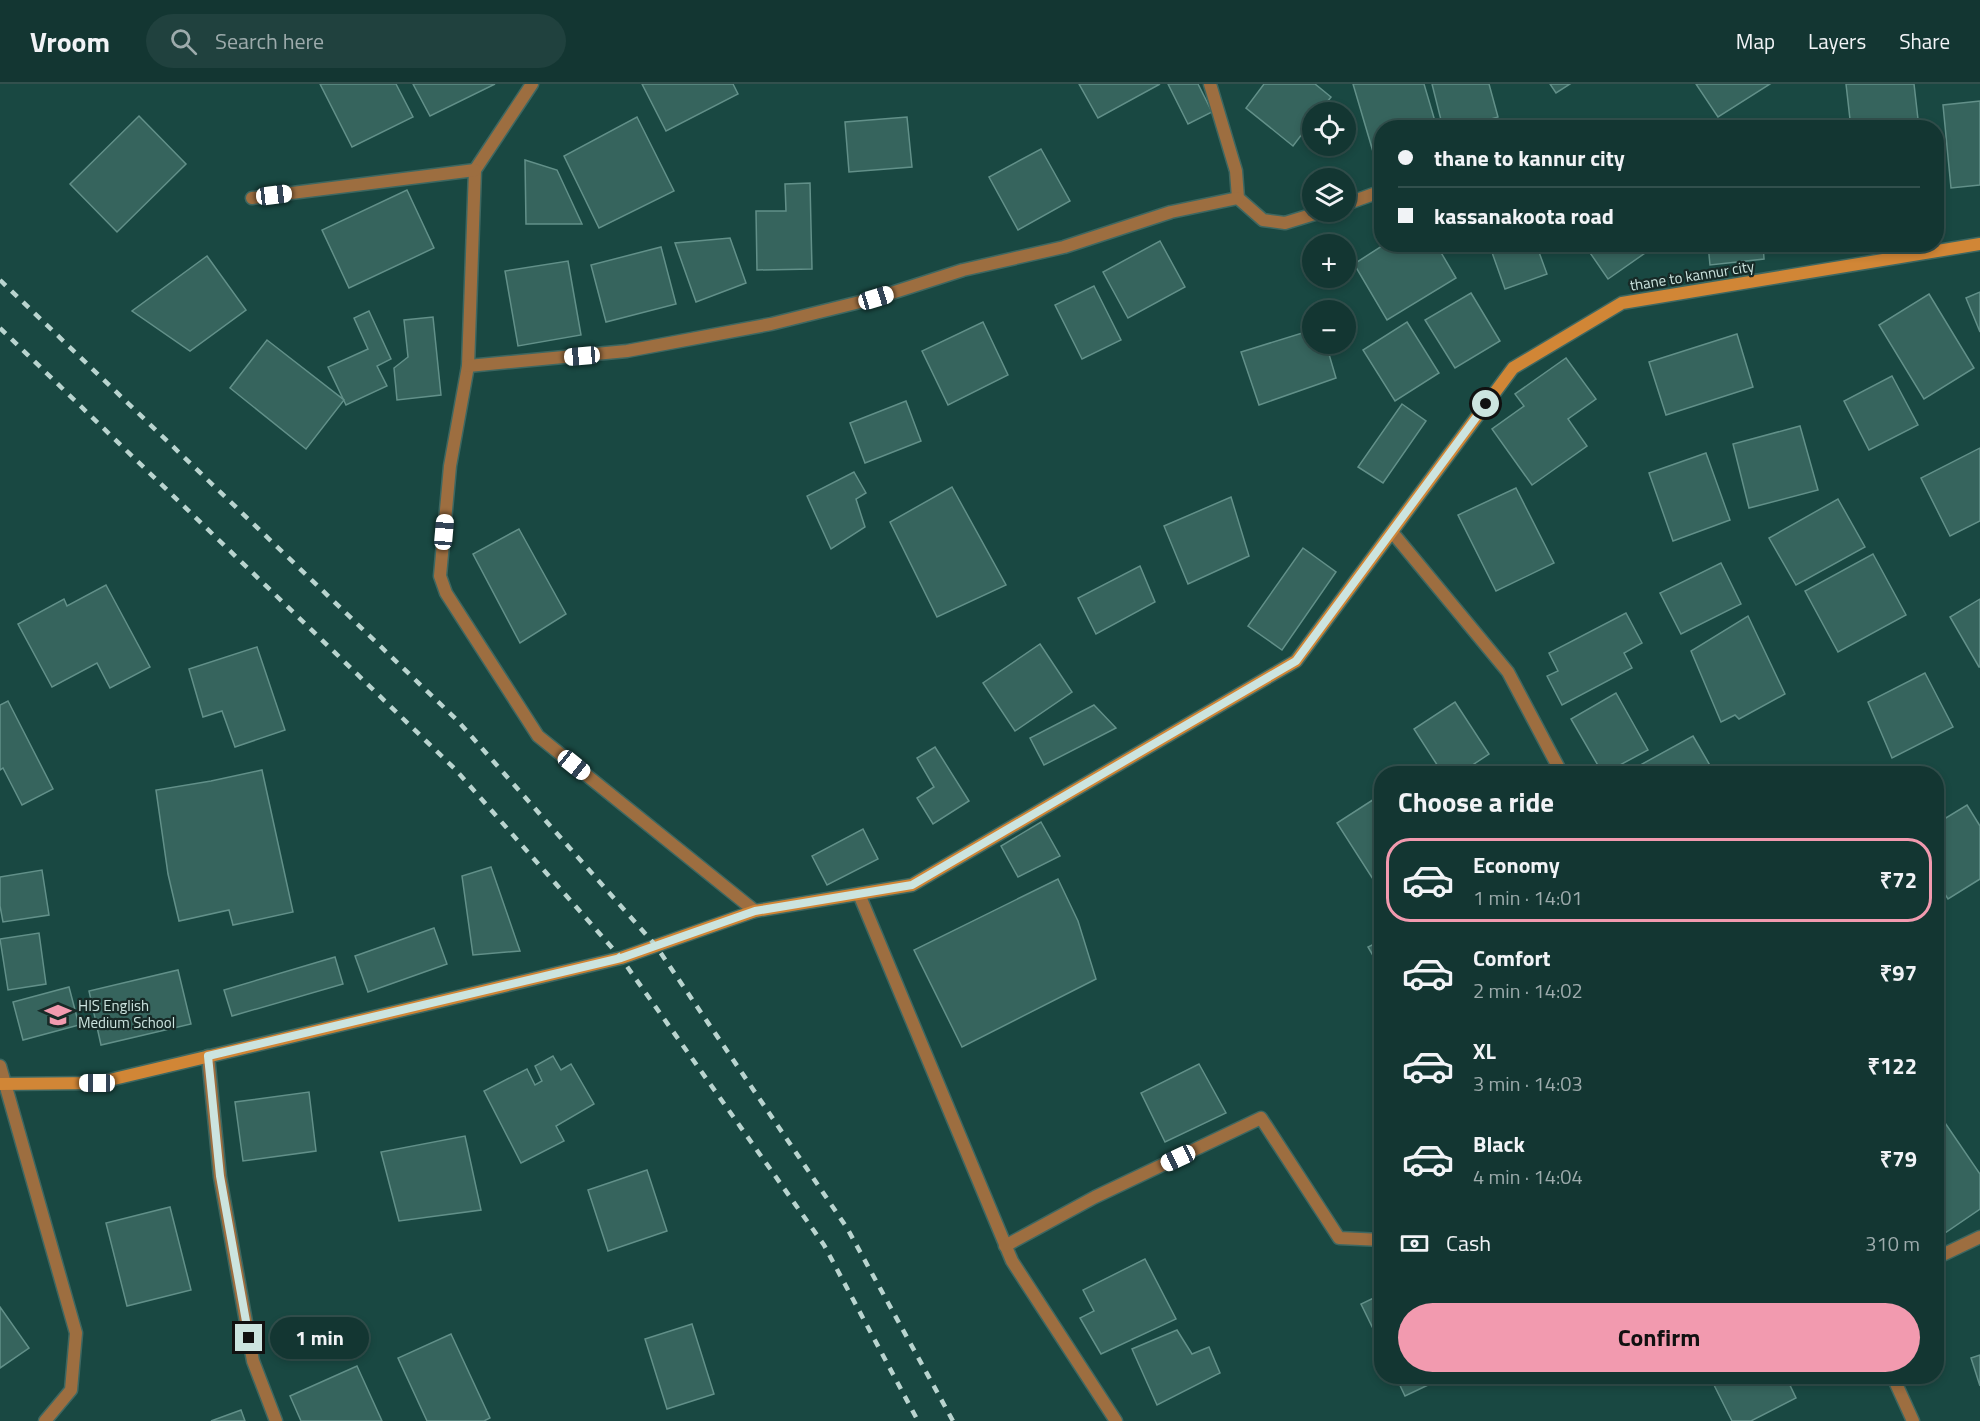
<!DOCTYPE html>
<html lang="en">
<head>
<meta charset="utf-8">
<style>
	:root { --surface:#133632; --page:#20413e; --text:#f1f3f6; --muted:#9dabac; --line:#32504d; --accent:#f29aaf }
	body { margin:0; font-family:"Titillium Web",sans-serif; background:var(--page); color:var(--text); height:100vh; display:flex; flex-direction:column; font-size:22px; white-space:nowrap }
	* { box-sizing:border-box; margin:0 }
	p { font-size:20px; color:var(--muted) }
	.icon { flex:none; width:33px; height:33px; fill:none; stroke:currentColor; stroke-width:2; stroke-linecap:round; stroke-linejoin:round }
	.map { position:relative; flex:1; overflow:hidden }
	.side { position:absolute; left:1374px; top:682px; width:570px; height:618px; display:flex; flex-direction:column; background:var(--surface); border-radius:24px; box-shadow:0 3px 9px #0003,0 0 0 2px var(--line) }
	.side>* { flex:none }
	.guide { position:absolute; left:1374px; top:36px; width:570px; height:132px; border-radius:24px; box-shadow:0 3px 9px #0003,0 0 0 2px var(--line); display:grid; align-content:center; height:132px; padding:0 24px; background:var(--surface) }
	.controls { position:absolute; left:1302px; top:18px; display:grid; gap:12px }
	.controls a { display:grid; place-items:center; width:54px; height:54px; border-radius:50%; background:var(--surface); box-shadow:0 3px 9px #0003,0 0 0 2px var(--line); font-size:30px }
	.end { position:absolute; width:27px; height:27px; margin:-14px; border:8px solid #cce4df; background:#111; box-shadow:0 0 0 3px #111 }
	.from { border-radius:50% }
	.bubble { position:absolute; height:42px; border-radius:21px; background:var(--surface); box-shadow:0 3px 9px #0003,0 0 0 2px var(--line); font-size:20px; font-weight:700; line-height:42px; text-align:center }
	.car { position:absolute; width:18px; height:36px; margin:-18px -9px; border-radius:8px; box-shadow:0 0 4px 2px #0007; background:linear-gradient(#fff 24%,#345 0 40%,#fff 0 76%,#345 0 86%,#fff 0) }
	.guide b { display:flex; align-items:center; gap:21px; height:57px; font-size:22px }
	.guide b+b { border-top:2px solid var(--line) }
	.guide i { width:15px; height:15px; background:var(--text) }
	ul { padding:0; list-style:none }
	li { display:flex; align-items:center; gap:18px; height:84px; margin:0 12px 9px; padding:0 12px; border:3px solid transparent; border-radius:24px }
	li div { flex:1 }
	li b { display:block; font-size:22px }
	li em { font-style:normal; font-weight:700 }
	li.active { border-color:var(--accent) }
	li>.icon { width:54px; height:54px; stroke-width:1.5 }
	h2 { padding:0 24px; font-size:27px; line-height:72px }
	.pay { display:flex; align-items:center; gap:15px; height:66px; padding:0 24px; font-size:22px }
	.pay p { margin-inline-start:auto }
	.primary-button { display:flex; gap:12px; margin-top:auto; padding:12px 24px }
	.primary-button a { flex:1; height:69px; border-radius:36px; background:var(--accent); color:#111; font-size:24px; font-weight:700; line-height:69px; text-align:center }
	header { display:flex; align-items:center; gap:36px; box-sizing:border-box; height:84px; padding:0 30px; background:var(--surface); border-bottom:2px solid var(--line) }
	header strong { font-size:28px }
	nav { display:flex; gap:33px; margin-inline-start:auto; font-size:21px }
	.search { width:420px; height:54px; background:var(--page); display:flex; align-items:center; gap:15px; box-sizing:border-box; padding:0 21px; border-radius:33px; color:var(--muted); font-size:22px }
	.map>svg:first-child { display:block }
	.building { fill:#36645d; stroke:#629089; stroke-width:1.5 }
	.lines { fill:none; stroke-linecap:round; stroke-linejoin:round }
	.street-casing { stroke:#3d6761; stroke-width:15 }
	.secondary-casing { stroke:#3d6761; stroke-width:15 }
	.street { stroke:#9d6e40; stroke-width:12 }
	.secondary { stroke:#d18636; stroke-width:12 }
	.rail { stroke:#b9d4cf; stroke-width:4.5; stroke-dasharray:8 8; stroke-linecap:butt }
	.route { stroke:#cce4df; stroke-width:8 }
	.labels { text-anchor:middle; stroke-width:4.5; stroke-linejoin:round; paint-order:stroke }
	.street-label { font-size:15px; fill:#cce4df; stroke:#172a27 }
	.poi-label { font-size:15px; fill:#cce4df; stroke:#172a27; text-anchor:start }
</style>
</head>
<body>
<header>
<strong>Vroom</strong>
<div class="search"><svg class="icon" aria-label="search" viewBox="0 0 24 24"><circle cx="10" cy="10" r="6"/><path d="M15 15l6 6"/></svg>Search here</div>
<nav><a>Map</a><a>Layers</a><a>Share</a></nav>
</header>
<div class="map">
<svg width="1980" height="1337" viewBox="0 0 1980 1337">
	<rect width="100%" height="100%" fill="#194842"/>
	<g class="building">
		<polygon points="320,0 396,0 413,33 352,63"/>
		<polygon points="413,0 495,0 430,32"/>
		<polygon points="642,0 733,0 738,10 666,47"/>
		<polygon points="1079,0 1160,0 1098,34"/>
		<polygon points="1168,0 1198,0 1212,28 1188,40"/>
		<polygon points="1264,0 1315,0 1331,13 1319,28 1312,28 1312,37 1293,62 1246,24"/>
		<polygon points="1353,0 1424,0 1437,44 1382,44 1382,69 1374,71"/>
		<polygon points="1432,0 1489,0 1498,33 1459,44 1443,44"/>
		<polygon points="1550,0 1570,0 1556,9"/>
		<polygon points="1696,0 1770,0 1718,33"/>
		<polygon points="1846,0 1914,0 1919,44 1851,44"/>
		<polygon points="1980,17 1980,101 1951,104 1943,21"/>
		<polygon points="139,32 186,80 117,148 70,100"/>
		<polygon points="637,33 674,107 599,144 564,72"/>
		<polygon points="907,33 912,83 849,88 845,38"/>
		<polygon points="1041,65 1070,117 1018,146 989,93"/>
		<polygon points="525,76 557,86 582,140 526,140"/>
		<polygon points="810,99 812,185 757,186 756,127 786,127 785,100"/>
		<polygon points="407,106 434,164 349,204 322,146"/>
		<polygon points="730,154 746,199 696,218 675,159"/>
		<polygon points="1160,157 1185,203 1128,234 1103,188"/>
		<polygon points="1385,160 1436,160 1456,194 1387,236 1354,180"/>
		<polygon points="1489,160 1536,160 1547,190 1505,205"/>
		<polygon points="1584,160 1658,160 1608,195"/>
		<polygon points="1708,160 1763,160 1764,175 1710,181"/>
		<polygon points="661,163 676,220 606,238 591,181"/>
		<polygon points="207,172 246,226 190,267 132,227"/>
		<polygon points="568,177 581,251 518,262 505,187"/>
		<polygon points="1094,202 1121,256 1082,275 1055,221"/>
		<polygon points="1980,208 1980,248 1966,214"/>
		<polygon points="1471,209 1500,257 1455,284 1425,236"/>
		<polygon points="1929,210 1974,284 1924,315 1879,241"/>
		<polygon points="369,227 391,275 377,282 387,302 346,321 328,283 368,265 354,234"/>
		<polygon points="433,233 441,311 397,316 394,284 408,273 404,236"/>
		<polygon points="983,238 1008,291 948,321 922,267"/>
		<polygon points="1407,238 1439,289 1395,317 1363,266"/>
		<polygon points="1312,246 1312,260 1326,260 1336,294 1259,321 1241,268"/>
		<polygon points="1737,250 1753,303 1666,331 1649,278"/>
		<polygon points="267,256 344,316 306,365 230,304"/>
		<polygon points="1566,274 1596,315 1568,335 1587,362 1532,401 1492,345 1524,322 1515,310"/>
		<polygon points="1892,292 1918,341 1869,366 1844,317"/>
		<polygon points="906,317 921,357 865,379 850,339"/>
		<polygon points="1402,320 1426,337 1383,399 1358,383"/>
		<polygon points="1800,342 1818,406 1749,424 1733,360"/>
		<polygon points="1980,364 1980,437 1950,452 1921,394"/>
		<polygon points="1706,369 1730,436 1673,457 1649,389"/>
		<polygon points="854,388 866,409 856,415 865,443 831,465 807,412"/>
		<polygon points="952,403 1006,501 937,533 890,438"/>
		<polygon points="1516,404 1554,479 1496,507 1458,431"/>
		<polygon points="1231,413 1249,472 1188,500 1164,442"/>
		<polygon points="1838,415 1865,463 1796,501 1769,454"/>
		<polygon points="519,445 566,530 520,559 473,470"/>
		<polygon points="1303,464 1336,488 1282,566 1248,542"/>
		<polygon points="1873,470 1906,531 1838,568 1805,507"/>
		<polygon points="1721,479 1741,520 1681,550 1660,509"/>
		<polygon points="1140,482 1155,518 1096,550 1078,514"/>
		<polygon points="106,501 150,583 110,604 97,579 52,603 18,540 64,515 67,522"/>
		<polygon points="1980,515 1980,583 1979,583 1950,533"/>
		<polygon points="1626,529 1642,559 1624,569 1632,584 1562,621 1547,592 1558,587 1549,569"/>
		<polygon points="1748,532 1785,610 1739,635 1735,631 1721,638 1691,567"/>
		<polygon points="1040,560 1072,608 1015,647 983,599"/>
		<polygon points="257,563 285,646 235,663 222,627 203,633 189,585"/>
		<polygon points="1925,589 1953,643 1892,674 1868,618"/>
		<polygon points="1616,609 1648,666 1603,690 1571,635"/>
		<polygon points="8,617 53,705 22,721 3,684 0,686 0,621"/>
		<polygon points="1455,618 1489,670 1459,690 1443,690 1414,645"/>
		<polygon points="1094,621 1116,644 1044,681 1030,654"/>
		<polygon points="1693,652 1715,690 1624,690"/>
		<polygon points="935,663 969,717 933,740 917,714 934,703 917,674"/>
		<polygon points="262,686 293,828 233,841 229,826 179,837 168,790 156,706 211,697"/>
		<polygon points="1382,710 1382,800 1378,803 1337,739"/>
		<polygon points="1967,721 1980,742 1980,795 1948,815 1936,796 1936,740"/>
		<polygon points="1041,738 1060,772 1018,793 1001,762"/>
		<polygon points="863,745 878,775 827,801 812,772"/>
		<polygon points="491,783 520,867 473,871 462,792"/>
		<polygon points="42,786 49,831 3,838 0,822 0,793"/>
		<polygon points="1058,795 1078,837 1096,895 962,963 914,866"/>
		<polygon points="434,844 447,880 368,908 355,872"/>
		<polygon points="39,849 46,900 8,906 0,855"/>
		<polygon points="1382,856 1382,887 1368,863"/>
		<polygon points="335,873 343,900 232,932 224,906"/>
		<polygon points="178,886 191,940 101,961 89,907"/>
		<polygon points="69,903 79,941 23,956 13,918"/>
		<polygon points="553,972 561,986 571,980 594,1020 556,1042 564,1057 521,1079 484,1007 527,985 535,1001 542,997 535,982"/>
		<polygon points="1199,980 1226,1029 1165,1058 1141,1009"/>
		<polygon points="309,1008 316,1067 243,1077 235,1018"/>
		<polygon points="1941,1033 1980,1090 1980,1125 1942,1151 1936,1144 1936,1036"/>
		<polygon points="465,1052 481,1126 399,1137 381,1068"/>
		<polygon points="647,1086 667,1147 608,1167 588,1106"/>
		<polygon points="170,1123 191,1206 127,1222 106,1139"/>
		<polygon points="1145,1175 1176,1235 1101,1270 1080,1234 1094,1227 1083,1206"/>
		<polygon points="1382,1210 1382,1263 1361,1220"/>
		<polygon points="0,1223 29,1264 0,1284"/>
		<polygon points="692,1240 714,1310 667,1325 645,1255"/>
		<polygon points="1177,1246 1192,1270 1209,1263 1220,1289 1157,1321 1132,1265"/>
		<polygon points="451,1250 490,1334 484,1337 427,1337 398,1274"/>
		<polygon points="1980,1271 1980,1302 1971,1274"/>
		<polygon points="357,1282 382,1337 301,1337 290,1312"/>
		<polygon points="1396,1293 1445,1293 1405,1312"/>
		<polygon points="1710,1293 1786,1293 1796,1314 1751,1337 1732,1337"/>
		<polygon points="241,1326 245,1337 211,1337"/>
	</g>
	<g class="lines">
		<g class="street-casing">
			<g id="street">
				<polyline points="532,0 475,86 468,282 450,382 440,492 446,509 538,652 755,827"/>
				<polyline points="1210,0 1236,87 1238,114 1263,136 1285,139 1321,128"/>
				<polyline points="252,114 475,86"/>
				<polyline points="1346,120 1382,107"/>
				<polyline points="468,282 627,267 771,240 876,214 963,186 1064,163 1171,128 1238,114"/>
				<polyline points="1392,448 1508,588 1562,690"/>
				<polyline points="859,810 1012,1177 1116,1337"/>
				<polyline points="208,972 220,1093 253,1277 276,1337"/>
				<polyline points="0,982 76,1249 71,1306 45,1337"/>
				<polyline points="1005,1162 1095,1113 1261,1034 1339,1154 1382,1156"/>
				<polyline points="1936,1174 1980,1153"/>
				<polyline points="1893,1293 1913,1337"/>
			</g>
		</g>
		<g class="secondary-casing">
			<polyline id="secondary" points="0,1000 97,999 621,874 755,827 912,801 1296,577 1513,284 1622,219 1980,160"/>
		</g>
		<use href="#street" class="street"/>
		<use href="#secondary" class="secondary"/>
		<g class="rail">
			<polyline points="0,196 457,636 656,862 847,1144 953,1337"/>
			<polyline points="0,244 455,685 621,874 824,1161 918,1337"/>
		</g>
	</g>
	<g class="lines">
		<polyline class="route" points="249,1254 220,1092 208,972 621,874 755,827 912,801 1296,577 1486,320"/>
	</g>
	<defs>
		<g id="school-bare" transform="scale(2.07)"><path d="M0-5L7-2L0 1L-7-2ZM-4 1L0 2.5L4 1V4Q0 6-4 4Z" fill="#f29aaf" stroke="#172a27" stroke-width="2.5" paint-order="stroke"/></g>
	</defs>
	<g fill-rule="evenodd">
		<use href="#school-bare" x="58" y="931"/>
	</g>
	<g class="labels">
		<g class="street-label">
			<text transform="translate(1692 192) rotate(-9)" y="5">thane to kannur city</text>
		</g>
		<g class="poi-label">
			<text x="78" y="927">HIS English<tspan x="78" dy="17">Medium School</tspan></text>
		</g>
	</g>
</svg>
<div class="controls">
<a><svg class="icon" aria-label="locate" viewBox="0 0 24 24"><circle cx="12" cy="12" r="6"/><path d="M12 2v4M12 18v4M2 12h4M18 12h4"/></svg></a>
<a><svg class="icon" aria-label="layers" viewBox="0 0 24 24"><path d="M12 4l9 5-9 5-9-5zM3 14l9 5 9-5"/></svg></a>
<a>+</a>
<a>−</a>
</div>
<i class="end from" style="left:1486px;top:320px"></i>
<i class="end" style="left:249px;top:1254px"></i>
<div class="bubble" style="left:270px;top:1233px;width:99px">1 min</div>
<i class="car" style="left:274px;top:111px;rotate:83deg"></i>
<i class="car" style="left:876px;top:214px;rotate:73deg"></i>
<i class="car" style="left:582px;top:272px;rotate:265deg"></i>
<i class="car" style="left:444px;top:448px;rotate:5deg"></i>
<i class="car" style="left:574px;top:681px;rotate:129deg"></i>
<i class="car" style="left:97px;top:999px;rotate:270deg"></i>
<i class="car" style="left:1178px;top:1074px;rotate:245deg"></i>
<div class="guide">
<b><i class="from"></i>thane to kannur city</b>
<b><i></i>kassanakoota road</b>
</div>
<section class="side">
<h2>Choose a ride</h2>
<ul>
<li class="active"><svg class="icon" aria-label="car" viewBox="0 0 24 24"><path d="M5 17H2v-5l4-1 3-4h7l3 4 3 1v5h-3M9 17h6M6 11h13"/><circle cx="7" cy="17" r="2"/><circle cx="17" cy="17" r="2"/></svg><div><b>Economy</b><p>1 min · 14:01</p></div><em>₹72</em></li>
<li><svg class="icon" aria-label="car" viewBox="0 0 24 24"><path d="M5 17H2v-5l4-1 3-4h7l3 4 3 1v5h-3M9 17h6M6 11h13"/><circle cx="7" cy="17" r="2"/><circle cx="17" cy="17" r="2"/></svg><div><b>Comfort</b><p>2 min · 14:02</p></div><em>₹97</em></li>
<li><svg class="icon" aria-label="car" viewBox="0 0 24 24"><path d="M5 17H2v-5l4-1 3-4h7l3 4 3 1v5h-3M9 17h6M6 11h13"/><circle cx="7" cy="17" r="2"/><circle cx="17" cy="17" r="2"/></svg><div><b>XL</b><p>3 min · 14:03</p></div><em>₹122</em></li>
<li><svg class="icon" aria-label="car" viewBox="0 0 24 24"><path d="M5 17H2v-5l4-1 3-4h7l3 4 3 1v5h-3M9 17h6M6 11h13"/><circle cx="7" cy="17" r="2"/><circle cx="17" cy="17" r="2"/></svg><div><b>Black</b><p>4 min · 14:04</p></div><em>₹79</em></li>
</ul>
<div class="pay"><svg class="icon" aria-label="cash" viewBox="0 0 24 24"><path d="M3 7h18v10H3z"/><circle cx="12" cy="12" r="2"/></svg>Cash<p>310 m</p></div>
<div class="primary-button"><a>Confirm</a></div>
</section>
</div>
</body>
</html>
